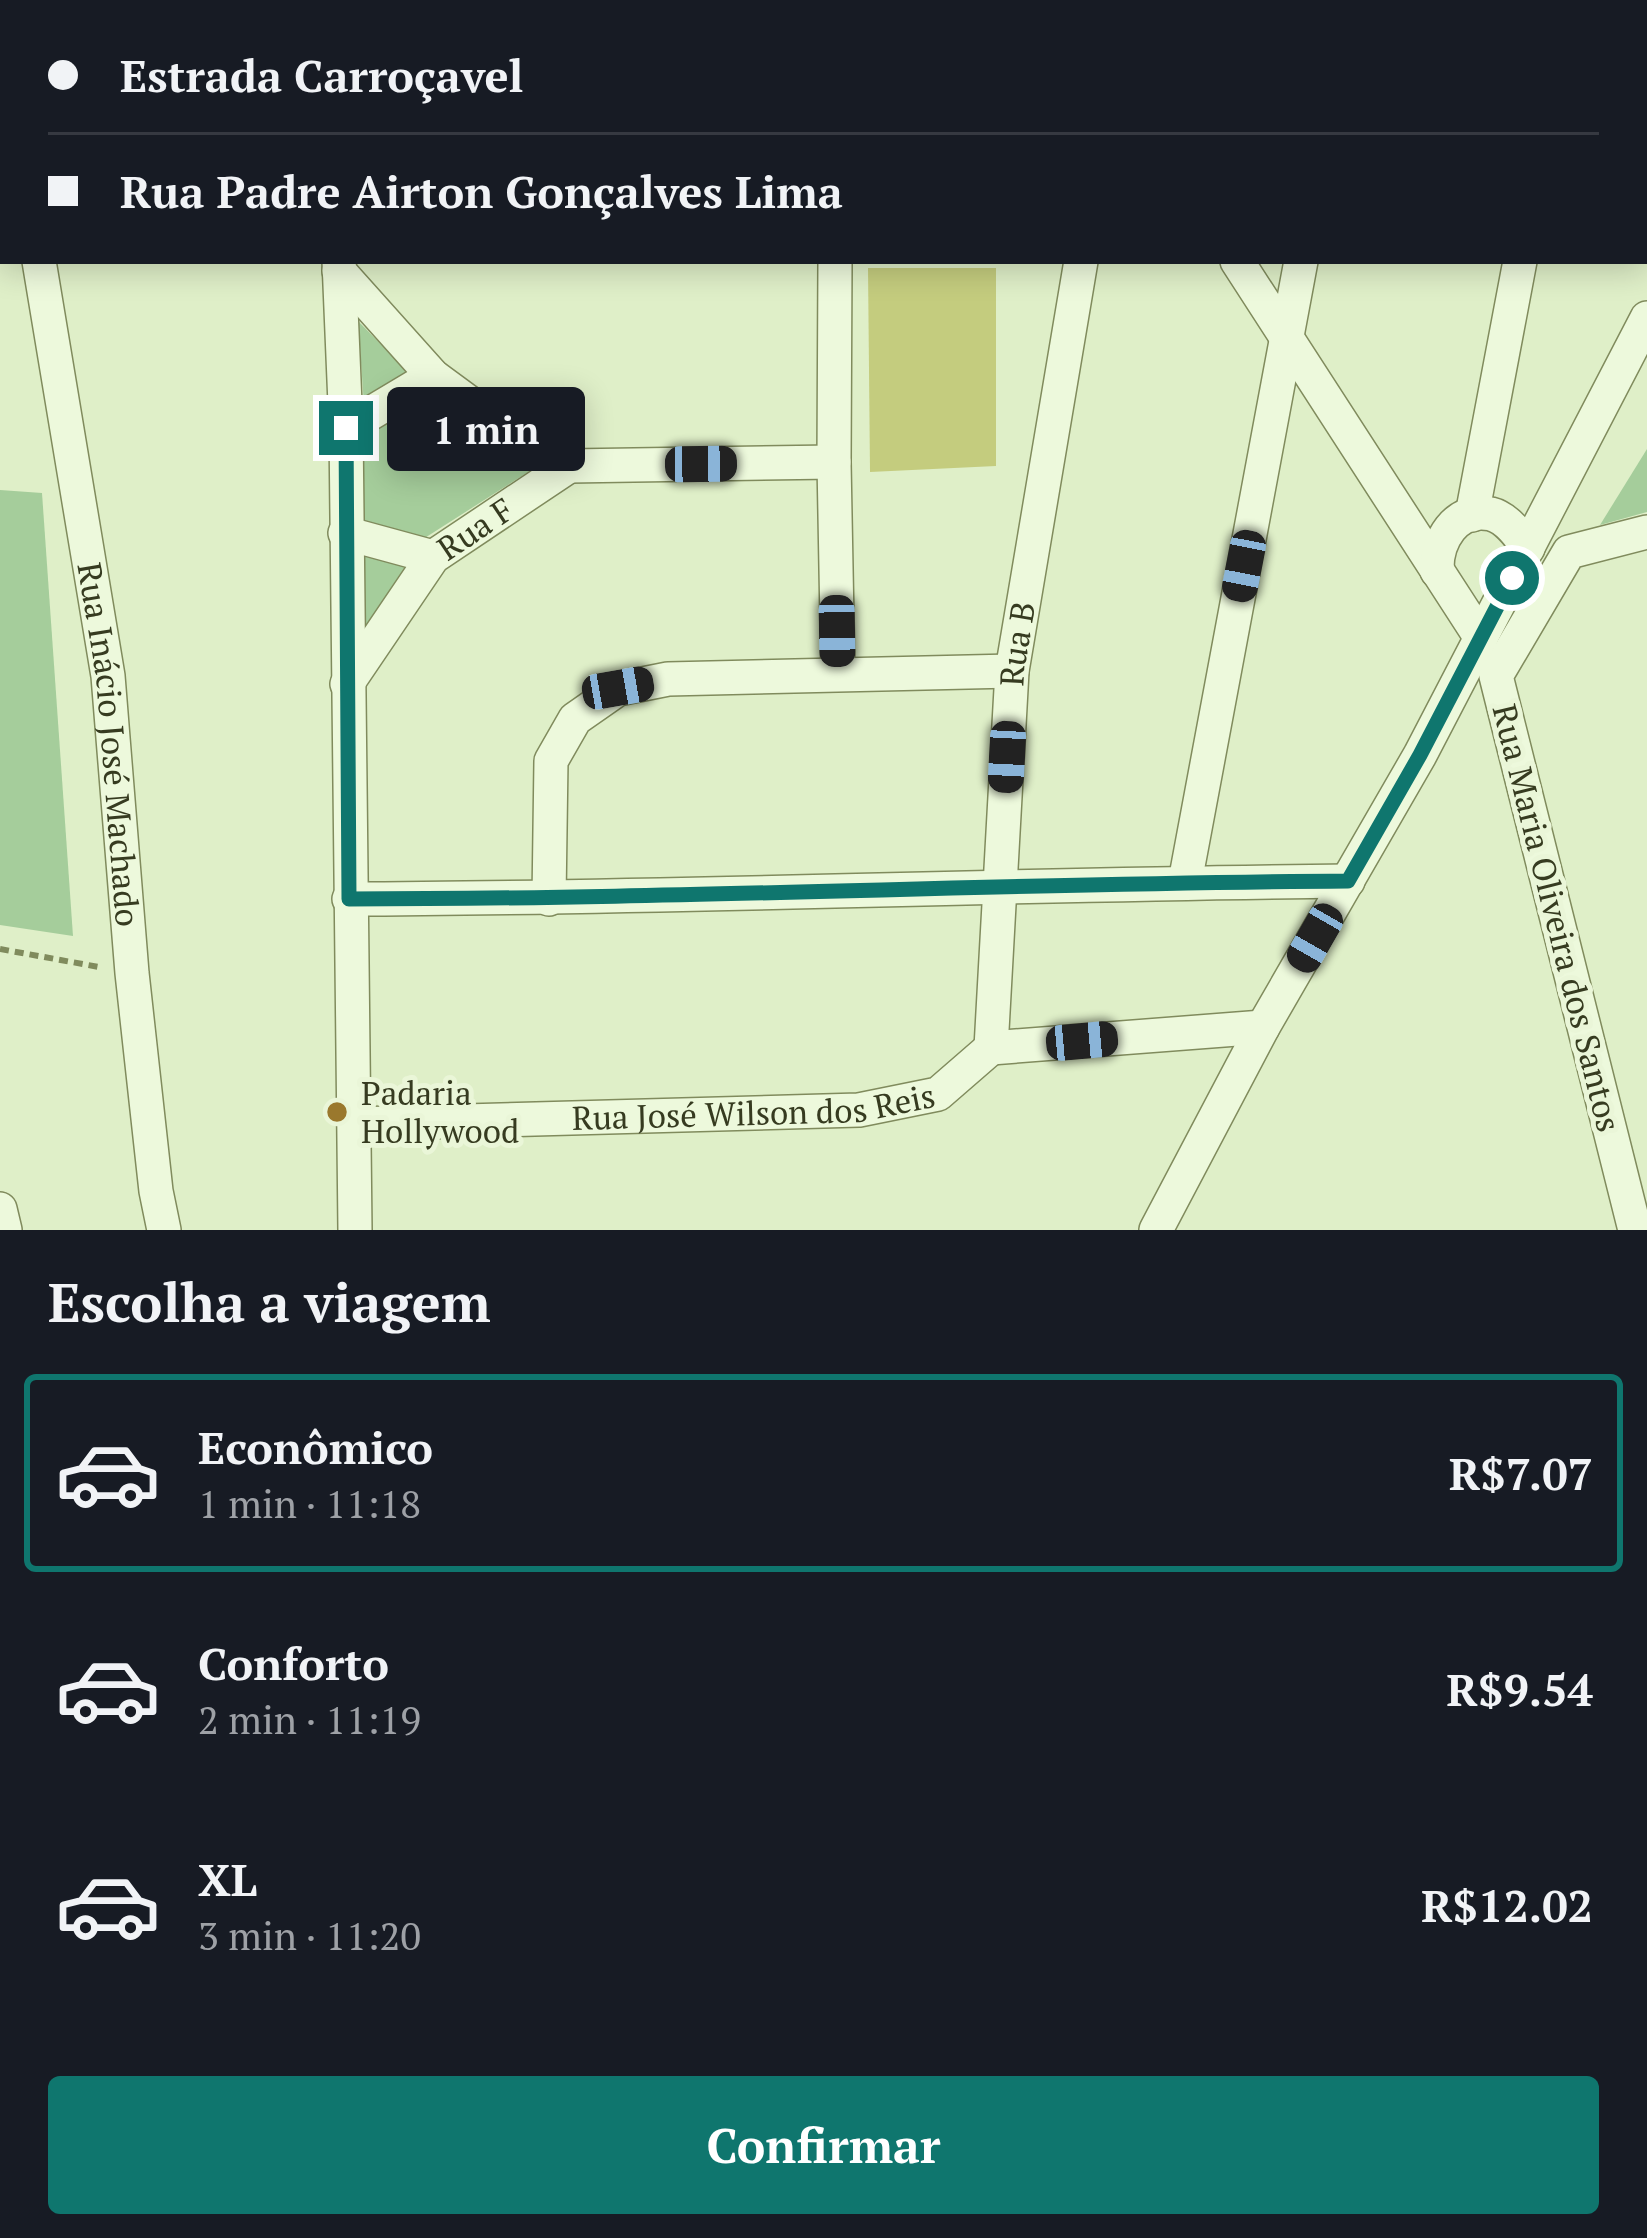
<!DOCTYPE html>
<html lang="pt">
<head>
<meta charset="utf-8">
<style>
	:root { --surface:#171b24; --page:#242831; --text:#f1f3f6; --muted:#9ea1a6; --line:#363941; --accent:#0f766e }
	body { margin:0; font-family:"PT Serif",serif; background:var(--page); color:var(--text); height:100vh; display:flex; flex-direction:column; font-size:45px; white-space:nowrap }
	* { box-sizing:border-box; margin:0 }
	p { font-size:39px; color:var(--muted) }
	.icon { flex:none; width:66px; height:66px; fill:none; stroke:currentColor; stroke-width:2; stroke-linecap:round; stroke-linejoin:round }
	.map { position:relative; height:1230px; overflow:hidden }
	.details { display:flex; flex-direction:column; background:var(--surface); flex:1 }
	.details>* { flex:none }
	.banner { position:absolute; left:0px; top:0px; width:1647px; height:264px; box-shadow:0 6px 30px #0003; display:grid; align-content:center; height:264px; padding:0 48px; background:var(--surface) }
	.end { position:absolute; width:54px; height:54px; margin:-27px; border:15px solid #0f766e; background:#fff; box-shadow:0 0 0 6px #fff }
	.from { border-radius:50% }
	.bubble { position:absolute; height:84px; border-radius:12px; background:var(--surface); box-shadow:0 6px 30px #0003; font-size:39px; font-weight:700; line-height:84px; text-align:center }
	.car { position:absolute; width:36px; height:72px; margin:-36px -18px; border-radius:15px; box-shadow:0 0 9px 3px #0007; background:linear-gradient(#222 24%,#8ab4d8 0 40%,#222 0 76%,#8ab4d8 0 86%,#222 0) }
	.banner b { display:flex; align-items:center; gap:42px; height:114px; font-size:45px }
	.banner b+b { border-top:3px solid var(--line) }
	.banner i { width:30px; height:30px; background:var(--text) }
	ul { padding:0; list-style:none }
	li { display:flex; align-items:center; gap:36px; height:198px; margin:0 24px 18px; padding:0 24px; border:6px solid transparent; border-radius:12px }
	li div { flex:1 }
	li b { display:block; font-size:45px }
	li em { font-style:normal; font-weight:700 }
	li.on { border-color:var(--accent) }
	li>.icon { width:108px; height:108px; stroke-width:1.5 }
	h2 { padding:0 48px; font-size:54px; line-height:144px }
	.action { display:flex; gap:24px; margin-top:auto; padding:24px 48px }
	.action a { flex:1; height:138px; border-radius:12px; background:var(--accent); color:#fff; font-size:48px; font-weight:700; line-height:138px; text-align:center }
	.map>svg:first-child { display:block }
	.green { fill:#a5cd9b }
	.building { fill:#c4cc7e }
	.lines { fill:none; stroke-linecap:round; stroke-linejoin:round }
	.minor-casing { stroke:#808b5d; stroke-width:36 }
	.path { stroke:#808b5d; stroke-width:6; stroke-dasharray:9 6; stroke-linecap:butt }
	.minor { stroke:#edf9dc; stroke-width:33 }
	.route { stroke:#0f766e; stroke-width:15 }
	.poi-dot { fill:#9a782d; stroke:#eaf6d8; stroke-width:4.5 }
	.labels { text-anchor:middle; stroke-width:10; stroke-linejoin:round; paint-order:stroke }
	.street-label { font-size:33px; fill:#363b20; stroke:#eaf6d8 }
	.poi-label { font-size:33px; fill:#363b20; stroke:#eaf6d8; text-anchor:start }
</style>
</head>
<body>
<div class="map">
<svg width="1647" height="1230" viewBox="0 0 1647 1230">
	<rect width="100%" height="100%" fill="#dfefc8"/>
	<g class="green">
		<polygon points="358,321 411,375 364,404"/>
		<polygon points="423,395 536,467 420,541 368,528 357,515 359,436"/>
		<polygon points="1647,449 1647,512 1600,525"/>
		<polygon points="0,490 42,493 73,936 0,925"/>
		<polygon points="357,551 409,566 358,640"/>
	</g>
	<polygon class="building" points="868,268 996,268 996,466 870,472"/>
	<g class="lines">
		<g class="minor-casing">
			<g id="minor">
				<polyline points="9,0 10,3"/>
				<polyline points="331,0 331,3"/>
				<polyline points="861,0 861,3"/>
				<polyline points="1072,0 1072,3"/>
				<polyline points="1134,3 1135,0"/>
				<polyline points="1362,3 1362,0"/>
				<polyline points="1569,3 1569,0"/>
				<polyline points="1644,65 1647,65"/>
				<path id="s1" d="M39,261L108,676L132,973L156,1191L164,1230"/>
				<polyline points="339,261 346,428 355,1230"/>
				<polyline points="835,261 834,462 838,674"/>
				<polyline points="1237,261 1481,638"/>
				<polyline points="339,271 433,376 505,429 569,466"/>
				<polyline points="346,428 433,376"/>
				<polyline points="569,466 834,462"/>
				<polyline points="1472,515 1520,261"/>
				<polyline points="345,533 433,557"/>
				<path d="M1437,571C1436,542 1455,506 1491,514C1507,518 1519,535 1528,548"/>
				<path id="s2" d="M347,684L433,557L569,466"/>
				<polyline points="1185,882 1301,261"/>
				<path d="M349,899C682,898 1015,884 1348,881"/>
				<polyline points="549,899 551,761 575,719 618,689 668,679 1012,671"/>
				<path id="s3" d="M991,1048L1012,671L1081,261"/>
				<polyline points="991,1048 1263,1027"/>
				<path id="s4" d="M355,1124L859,1110L938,1094L991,1048"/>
				<polyline points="0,1209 5,1230"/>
				<polyline points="1156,1230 1263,1027 1420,755 1647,318"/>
				<polyline points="1635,1230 1496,676 1569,552 1647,532"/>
			</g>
		</g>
		<polyline class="path" points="0,949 99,967"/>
		<use href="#minor" class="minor"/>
	</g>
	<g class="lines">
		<path class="route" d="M346,428L349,899C682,899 1015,883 1348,881L1420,755L1512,578"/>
	</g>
	<circle class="poi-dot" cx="337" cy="1112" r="12"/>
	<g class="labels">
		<g class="street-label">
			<text dy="12" stroke="none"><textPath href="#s2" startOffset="204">Rua F</textPath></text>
			<text dy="12" stroke="none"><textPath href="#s3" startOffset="405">Rua B</textPath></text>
			<text dy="12" stroke="none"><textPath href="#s1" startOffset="489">Rua Inácio José Machado</textPath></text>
			<text transform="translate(1557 918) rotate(76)" y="12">Rua Maria Oliveira dos Santos</text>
			<text dy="12" stroke="none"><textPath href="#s4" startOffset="399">Rua José Wilson dos Reis</textPath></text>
		</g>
		<g class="poi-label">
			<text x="361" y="1105">Padaria<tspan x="361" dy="38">Hollywood</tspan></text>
		</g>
	</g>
</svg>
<i class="end from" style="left:1512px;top:578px"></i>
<i class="end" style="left:346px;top:428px"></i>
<div class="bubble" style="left:387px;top:387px;width:198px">1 min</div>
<i class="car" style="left:701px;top:464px;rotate:89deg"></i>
<i class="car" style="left:1244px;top:566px;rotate:191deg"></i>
<i class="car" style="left:837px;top:631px;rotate:179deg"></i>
<i class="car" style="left:618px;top:688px;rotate:80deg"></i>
<i class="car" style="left:1007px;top:757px;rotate:183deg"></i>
<i class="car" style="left:1315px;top:938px;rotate:210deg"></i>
<i class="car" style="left:1082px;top:1041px;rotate:85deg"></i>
<div class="banner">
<b><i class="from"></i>Estrada Carroçavel</b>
<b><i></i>Rua Padre Airton Gonçalves Lima</b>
</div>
</div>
<section class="details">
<h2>Escolha a viagem</h2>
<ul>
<li class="on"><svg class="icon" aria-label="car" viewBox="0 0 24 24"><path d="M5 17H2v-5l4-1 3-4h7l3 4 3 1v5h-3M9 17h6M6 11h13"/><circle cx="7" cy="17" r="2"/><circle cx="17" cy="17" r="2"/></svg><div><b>Econômico</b><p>1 min · 11:18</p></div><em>R$7.07</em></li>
<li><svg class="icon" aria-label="car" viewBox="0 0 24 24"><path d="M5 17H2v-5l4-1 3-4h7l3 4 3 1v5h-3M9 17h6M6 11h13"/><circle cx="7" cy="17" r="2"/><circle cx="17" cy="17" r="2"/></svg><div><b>Conforto</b><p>2 min · 11:19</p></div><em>R$9.54</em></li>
<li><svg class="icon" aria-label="car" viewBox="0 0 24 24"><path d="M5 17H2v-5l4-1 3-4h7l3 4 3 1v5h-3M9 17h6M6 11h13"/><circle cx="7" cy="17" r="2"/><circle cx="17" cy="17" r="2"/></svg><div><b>XL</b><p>3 min · 11:20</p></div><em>R$12.02</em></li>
</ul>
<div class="action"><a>Confirmar</a></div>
</section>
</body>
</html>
